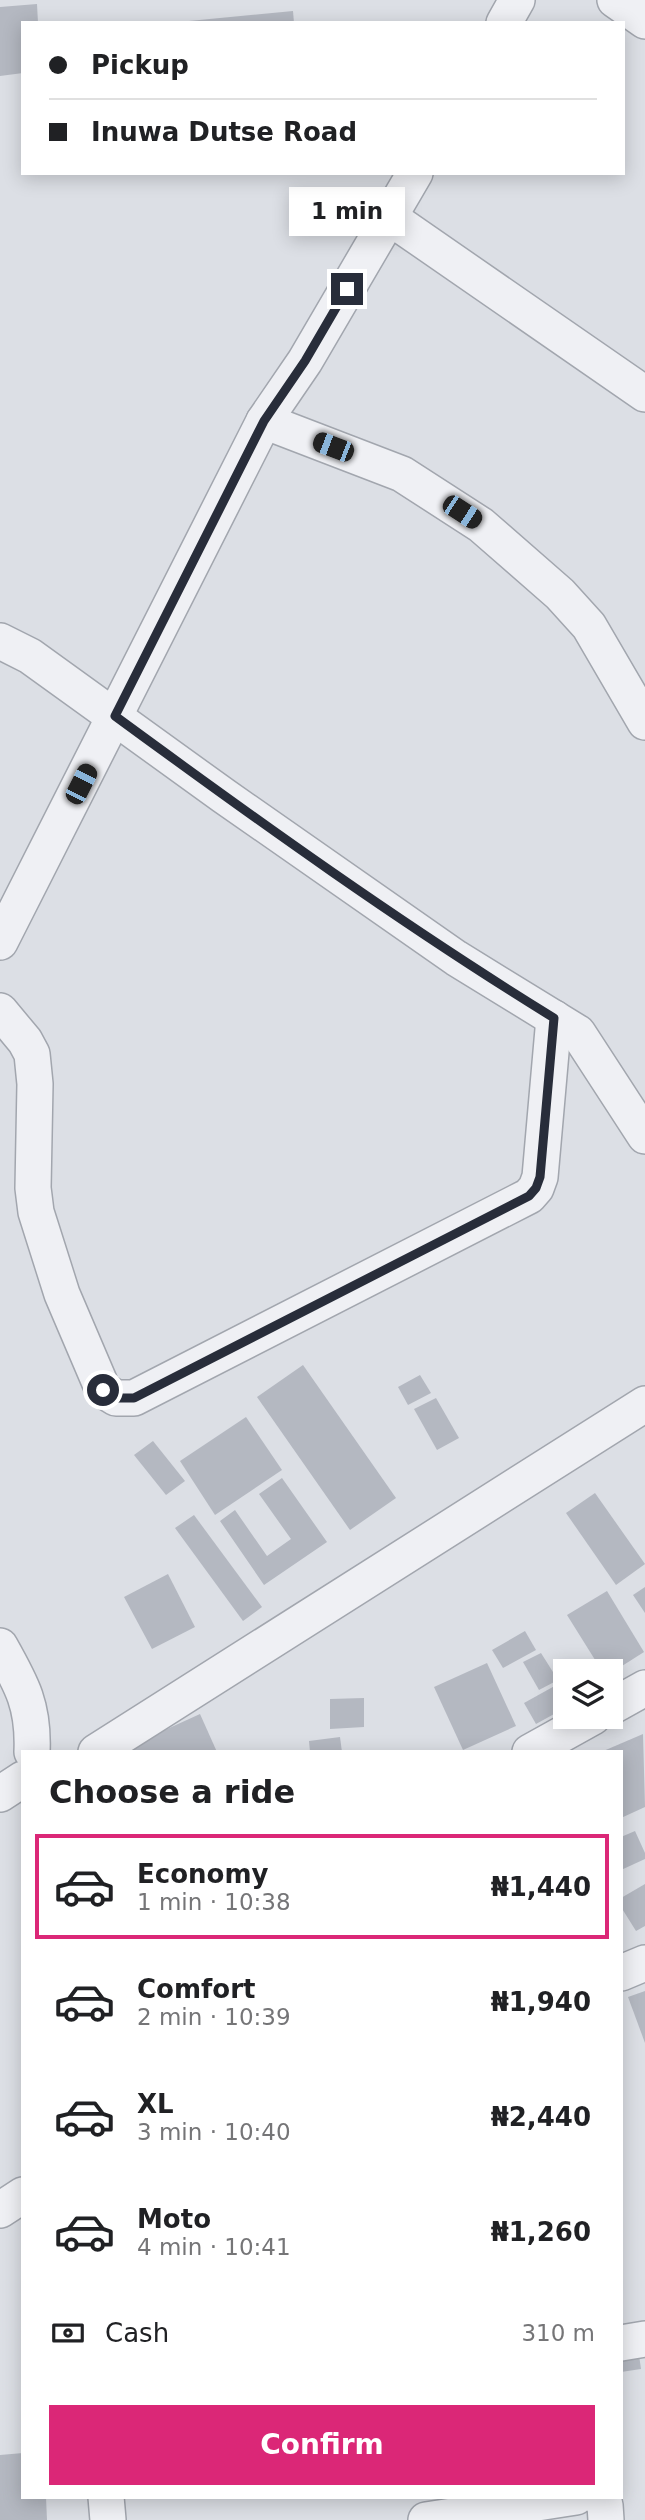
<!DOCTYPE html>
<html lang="en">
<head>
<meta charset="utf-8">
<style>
	:root { --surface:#fff; --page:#f6f6f6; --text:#202124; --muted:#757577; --line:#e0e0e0; --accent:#db2777 }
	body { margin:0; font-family:"DejaVu Sans",sans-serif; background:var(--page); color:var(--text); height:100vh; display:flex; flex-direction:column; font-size:26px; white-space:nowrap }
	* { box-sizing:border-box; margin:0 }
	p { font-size:23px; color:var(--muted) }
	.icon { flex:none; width:38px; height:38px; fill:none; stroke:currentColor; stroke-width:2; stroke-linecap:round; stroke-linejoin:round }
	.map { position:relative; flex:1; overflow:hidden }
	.drawer { position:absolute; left:21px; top:1750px; width:602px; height:749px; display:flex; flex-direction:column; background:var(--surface); border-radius:0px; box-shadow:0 4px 18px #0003 }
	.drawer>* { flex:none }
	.top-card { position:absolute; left:21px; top:21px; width:604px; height:154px; border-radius:0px; box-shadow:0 4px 18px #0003; display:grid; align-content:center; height:154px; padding:0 28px; background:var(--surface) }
	.controls { position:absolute; left:553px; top:1659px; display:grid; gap:14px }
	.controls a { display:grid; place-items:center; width:70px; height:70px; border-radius:0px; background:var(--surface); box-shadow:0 4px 18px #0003; font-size:35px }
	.end { position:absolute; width:32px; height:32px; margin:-16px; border:9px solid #282d3a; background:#fff; box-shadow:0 0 0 4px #fff }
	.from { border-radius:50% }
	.bubble { position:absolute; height:49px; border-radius:0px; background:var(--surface); box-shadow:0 4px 18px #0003; font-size:23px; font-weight:700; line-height:49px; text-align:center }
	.car { position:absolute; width:21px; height:42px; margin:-21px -10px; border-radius:9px; box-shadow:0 0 5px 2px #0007; background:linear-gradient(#222 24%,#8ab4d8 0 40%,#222 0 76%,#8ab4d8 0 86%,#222 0) }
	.top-card b { display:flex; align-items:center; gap:24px; height:66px; font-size:26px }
	.top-card b+b { border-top:2px solid var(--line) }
	.top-card i { width:18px; height:18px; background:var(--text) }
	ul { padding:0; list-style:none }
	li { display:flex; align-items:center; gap:21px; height:105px; margin:0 14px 10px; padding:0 14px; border:4px solid transparent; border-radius:0px }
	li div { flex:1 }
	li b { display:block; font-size:26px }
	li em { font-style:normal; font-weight:700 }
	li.current { border-color:var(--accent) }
	li>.icon { width:63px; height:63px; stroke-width:1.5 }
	h2 { padding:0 28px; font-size:32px; line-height:84px }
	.pay { display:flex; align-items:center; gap:18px; height:77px; padding:0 28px; font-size:26px }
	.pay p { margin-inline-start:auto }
	.button { display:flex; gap:14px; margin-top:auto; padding:14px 28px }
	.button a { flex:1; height:80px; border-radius:0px; background:var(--accent); color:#fff; font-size:28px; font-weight:700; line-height:80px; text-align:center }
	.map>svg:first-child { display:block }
	.building { fill:#b4b8c1 }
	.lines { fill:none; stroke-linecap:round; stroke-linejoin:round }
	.street-casing { stroke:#a2a6ae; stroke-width:38 }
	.street { stroke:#eff0f4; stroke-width:35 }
	.route { stroke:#282d3a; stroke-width:9 }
</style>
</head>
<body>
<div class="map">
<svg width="645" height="2520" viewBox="0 0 645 2520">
	<rect width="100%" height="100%" fill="#dcdfe5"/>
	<g class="building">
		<polygon points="37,4 38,23 23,23 23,73 0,76 0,7"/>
		<polygon points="293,11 294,23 189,23 189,21"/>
		<polygon points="303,1365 396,1498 350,1530 257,1397"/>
		<polygon points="420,1375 431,1393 408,1405 398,1387"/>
		<polygon points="436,1398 459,1438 437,1450 414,1409"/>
		<polygon points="246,1417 282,1470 215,1515 180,1461"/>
		<polygon points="153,1441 185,1481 166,1495 134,1455"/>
		<polygon points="282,1478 327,1542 264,1585 220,1521 235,1510 267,1556 291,1539 259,1494"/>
		<polygon points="595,1493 645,1564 616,1585 566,1513"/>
		<polygon points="194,1515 262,1607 243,1621 175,1528"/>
		<polygon points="168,1574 195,1627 152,1649 124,1597"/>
		<polygon points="645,1587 645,1613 633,1595"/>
		<polygon points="607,1591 644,1652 611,1673 602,1671 567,1615"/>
		<polygon points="525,1631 536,1650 503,1668 492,1650"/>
		<polygon points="541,1653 558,1680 539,1690 523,1662"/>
		<polygon points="487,1663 516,1726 463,1750 434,1687"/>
		<polygon points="560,1683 565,1692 565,1708 536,1724 524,1703"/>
		<polygon points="364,1698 364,1727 330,1729 330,1699"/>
		<polygon points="200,1714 217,1752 135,1752 132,1745"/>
		<polygon points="643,1734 645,1807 621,1818 621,1752 601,1752"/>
		<polygon points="340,1737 342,1752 310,1752 309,1741"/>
		<polygon points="635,1831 645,1853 645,1859 621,1870 621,1837"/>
		<polygon points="645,1884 645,1926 636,1931 621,1907 621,1898"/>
		<polygon points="645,1991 645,2043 628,1997"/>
		<polygon points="638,2348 641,2369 621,2372 621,2350"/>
		<polygon points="23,2453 23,2497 46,2497 47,2520 0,2520 0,2455"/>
	</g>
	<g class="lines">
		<g class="street-casing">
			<g id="street">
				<polyline points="615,0 645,21"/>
				<polyline points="504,23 517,0"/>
				<polyline points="389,217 645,394"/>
				<polyline points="264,421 402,474 481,525 560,594 589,626 645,722"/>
				<polyline points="0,641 30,656 224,796 456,958 578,1033 645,1136"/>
				<polyline points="0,942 264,421 305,361 415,173"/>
				<polyline points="0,1011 25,1041 32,1054 35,1084 33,1188 36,1212 62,1294 103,1390 116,1398 134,1398 529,1196 536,1188 540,1177 554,1018"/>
				<path d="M0,1646C22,1685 34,1706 32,1752"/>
				<polyline points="611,1707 645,1688"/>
				<polyline points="96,1752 645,1404"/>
				<polyline points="530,1752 593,1717"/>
				<polyline points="0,1794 23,1779"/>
				<polyline points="621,1973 645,1963"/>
				<polyline points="0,2210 23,2195"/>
				<polyline points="621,2343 645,2339"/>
				<polyline points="106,2497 108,2520"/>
				<polyline points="599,2497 605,2505 606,2520"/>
				<polyline points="426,2520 576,2497"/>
			</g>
		</g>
		<use href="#street" class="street"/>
	</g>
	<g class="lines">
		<path class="route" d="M103,1390L116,1398H134L529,1196L536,1188L540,1177L554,1018C403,925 258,821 115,716L264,421L305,361L347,289"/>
	</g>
</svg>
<div class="controls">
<a><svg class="icon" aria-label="layers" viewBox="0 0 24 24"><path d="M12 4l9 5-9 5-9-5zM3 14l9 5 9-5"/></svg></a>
</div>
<i class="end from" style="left:103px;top:1390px"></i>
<i class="end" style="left:347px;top:289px"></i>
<div class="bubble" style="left:289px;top:187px;width:116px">1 min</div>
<i class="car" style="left:333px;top:447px;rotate:291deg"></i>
<i class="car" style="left:462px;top:512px;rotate:123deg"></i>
<i class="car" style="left:81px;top:784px;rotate:27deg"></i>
<div class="top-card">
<b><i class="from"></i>Pickup</b>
<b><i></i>Inuwa Dutse Road</b>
</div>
<section class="drawer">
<h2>Choose a ride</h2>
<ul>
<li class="current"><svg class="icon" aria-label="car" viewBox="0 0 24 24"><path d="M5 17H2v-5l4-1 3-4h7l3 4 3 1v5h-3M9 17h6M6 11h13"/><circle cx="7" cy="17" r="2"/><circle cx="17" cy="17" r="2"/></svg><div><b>Economy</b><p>1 min · 10:38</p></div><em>₦1,440</em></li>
<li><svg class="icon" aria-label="car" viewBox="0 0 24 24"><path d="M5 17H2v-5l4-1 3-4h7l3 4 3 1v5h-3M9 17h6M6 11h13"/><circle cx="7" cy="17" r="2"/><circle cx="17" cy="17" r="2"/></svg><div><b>Comfort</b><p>2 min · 10:39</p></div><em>₦1,940</em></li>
<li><svg class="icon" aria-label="car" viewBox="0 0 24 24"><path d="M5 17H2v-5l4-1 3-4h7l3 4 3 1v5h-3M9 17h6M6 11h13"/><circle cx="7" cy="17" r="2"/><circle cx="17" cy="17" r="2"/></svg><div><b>XL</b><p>3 min · 10:40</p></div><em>₦2,440</em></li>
<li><svg class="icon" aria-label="car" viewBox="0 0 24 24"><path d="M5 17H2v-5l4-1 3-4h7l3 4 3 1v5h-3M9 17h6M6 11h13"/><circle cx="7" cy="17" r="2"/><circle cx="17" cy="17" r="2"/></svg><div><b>Moto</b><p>4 min · 10:41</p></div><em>₦1,260</em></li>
</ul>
<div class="pay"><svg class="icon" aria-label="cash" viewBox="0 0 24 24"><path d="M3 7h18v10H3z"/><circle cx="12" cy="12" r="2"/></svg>Cash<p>310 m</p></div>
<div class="button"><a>Confirm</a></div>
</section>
</div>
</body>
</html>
